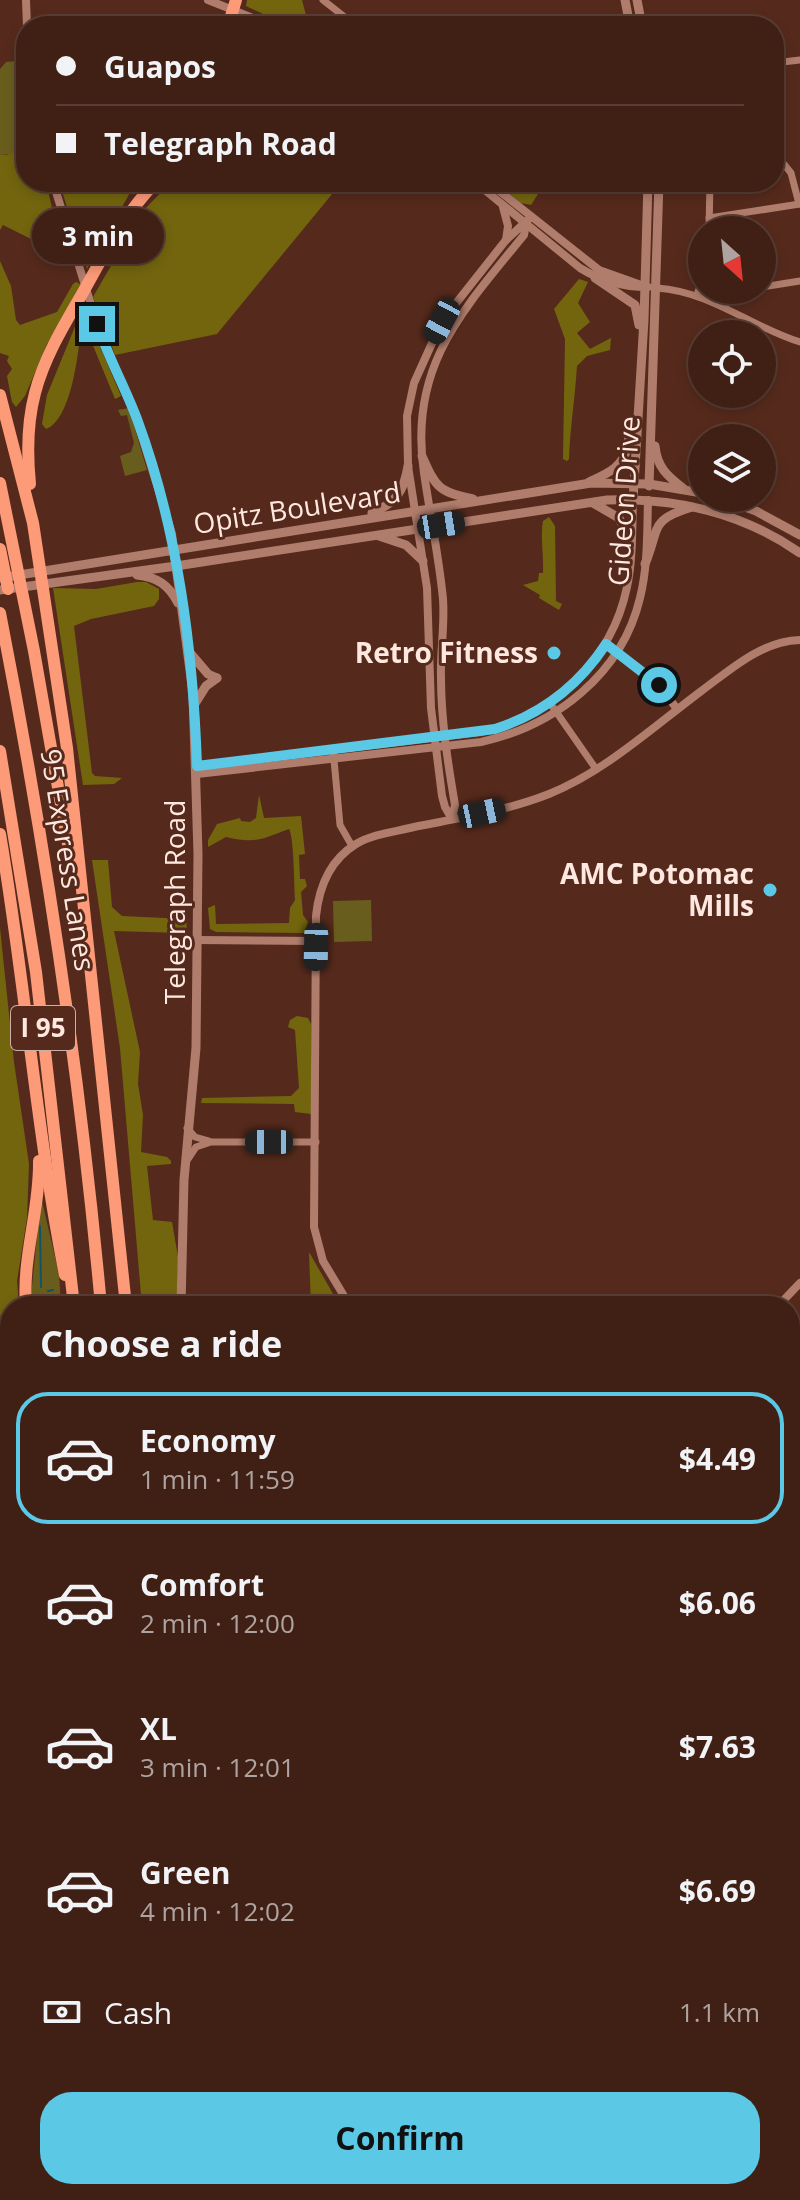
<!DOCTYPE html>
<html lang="en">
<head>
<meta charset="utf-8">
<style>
	:root { --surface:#402015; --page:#4b2d22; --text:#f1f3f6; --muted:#aea3a0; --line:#593e34; --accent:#5bc8e6 }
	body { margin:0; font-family:"Open Sans",sans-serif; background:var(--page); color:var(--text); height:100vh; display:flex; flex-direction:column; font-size:30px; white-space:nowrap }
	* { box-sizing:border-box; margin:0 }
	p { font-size:26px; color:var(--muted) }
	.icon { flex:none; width:44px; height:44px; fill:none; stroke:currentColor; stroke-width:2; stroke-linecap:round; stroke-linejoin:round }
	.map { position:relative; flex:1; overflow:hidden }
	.details { position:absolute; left:0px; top:1296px; width:800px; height:904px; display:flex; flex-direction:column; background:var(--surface); border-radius:32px 32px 0 0; box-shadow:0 4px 12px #0003,0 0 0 2px var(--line) }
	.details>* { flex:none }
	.hud { position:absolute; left:16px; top:16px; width:768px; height:176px; border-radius:32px; box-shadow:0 4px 12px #0003,0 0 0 2px var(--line); display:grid; align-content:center; height:176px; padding:0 40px; background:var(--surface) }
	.needle { width:52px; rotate:153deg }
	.tools { position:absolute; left:688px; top:216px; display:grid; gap:16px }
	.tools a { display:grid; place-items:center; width:88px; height:88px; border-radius:50%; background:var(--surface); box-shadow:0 4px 12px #0003,0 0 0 2px var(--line); font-size:40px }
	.end { position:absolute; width:36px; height:36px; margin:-18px; border:10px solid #5bc8e6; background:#111; box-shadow:0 0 0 4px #111 }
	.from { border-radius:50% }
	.bubble { position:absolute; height:56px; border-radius:28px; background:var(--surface); box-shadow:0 4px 12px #0003,0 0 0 2px var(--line); font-size:26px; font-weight:700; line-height:56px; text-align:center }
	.car { position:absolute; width:24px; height:48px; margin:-24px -12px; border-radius:10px; box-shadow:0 0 6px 2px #0007; background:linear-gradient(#222 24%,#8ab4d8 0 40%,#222 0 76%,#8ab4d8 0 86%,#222 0) }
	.hud b { display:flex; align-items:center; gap:28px; height:76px; font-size:30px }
	.hud b+b { border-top:2px solid var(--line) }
	.hud i { width:20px; height:20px; background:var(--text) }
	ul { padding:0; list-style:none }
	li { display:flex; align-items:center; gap:24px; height:132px; margin:0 16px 12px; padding:0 24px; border:4px solid transparent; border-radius:32px }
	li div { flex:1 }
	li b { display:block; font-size:30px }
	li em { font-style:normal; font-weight:700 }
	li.active { border-color:var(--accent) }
	li>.icon { width:72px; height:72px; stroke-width:1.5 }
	h2 { padding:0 40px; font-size:36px; line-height:96px }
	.pay { display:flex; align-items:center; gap:20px; height:88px; padding:0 40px; font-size:30px }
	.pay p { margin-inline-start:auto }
	.primary-button { display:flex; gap:16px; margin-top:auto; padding:16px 40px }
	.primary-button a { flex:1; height:92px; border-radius:32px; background:var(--accent); color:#111; font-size:32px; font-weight:700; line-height:92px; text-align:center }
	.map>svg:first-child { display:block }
	.green { fill:#695d1e }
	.forest { fill:#73650e }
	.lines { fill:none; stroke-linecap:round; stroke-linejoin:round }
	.stream { stroke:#135363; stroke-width:2 }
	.minor { stroke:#b07d6c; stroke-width:7 }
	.tertiary { stroke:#b07d6c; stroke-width:8 }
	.secondary { stroke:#b07d6c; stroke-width:9 }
	.trunk { stroke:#ee9476; stroke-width:11 }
	.motorway { stroke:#fd9a78; stroke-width:12 }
	.route { stroke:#5bc8e6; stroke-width:10 }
	.poi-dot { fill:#5bc8e6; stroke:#552a1c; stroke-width:3 }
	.labels { text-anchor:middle; stroke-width:6; stroke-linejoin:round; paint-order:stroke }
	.shield { fill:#552a1c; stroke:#ccafa5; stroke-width:2 }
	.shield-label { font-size:26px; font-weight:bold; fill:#ffe8e0 }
	.street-label { font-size:28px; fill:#ffe8e0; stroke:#552a1c }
	.poi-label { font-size:28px; font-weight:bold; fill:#ffe8e0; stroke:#552a1c; text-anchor:end }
</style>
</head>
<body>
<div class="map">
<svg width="800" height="2200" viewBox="0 0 800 2200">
	<rect width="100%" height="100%" fill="#552a1c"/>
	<g class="green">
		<polygon points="26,60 26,89 20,97 20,142 12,154 0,155 0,69 6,62"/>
		<polygon points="129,408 147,470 125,476 120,456 131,452 134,443 127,415 121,416 118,410"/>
		<polygon points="371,900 372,941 334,942 333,901"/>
		<polygon points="41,1197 59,1274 61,1306 30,1306"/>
		<polygon points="0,1751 10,1781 10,2048 2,2041 8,2034 0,2007"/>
	</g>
	<g class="forest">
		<polygon points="247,0 302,0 307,19 302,26 289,26 246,6"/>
		<path d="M26,89V182H46L61,247L45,246L3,225L0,230V155C36,158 11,105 26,89Z"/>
		<polygon points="59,182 136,182 87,269"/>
		<polygon points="171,182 342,182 217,334 115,355 93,297 142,212"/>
		<polygon points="495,182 605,182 538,194 531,205 521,203"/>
		<polygon points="0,261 11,286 16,320 20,325 57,312 73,284 76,282 82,285 47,344 25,396 16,407 12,402 7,376 12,369 7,361 9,356 0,353"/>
		<path d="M579,279L588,282L578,303L590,322L577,333L590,349L611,338L610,350L587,356L577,366C575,398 570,428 569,459L567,461L563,459L565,339L554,309Z"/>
		<path d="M83,307L121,396L115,399L87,331L80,335C78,358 70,421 46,429L42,424L47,395Z"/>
		<path d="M549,517L555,526L556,601L562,604L559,610L539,598L540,595L523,585L538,581L539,573H543C544,556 540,536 543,521Z"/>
		<polygon points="137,582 146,582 159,589 159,599 154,606 91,619 74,626 92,773 95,776 122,778 114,784 83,785 53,588 96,589"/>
		<path d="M259,795L264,818L301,816L305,854L299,855L300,879H305L307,886L301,892L303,915L308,922L305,933L216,932L210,929L208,908L215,905L216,924L289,923L290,908L295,900C294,885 294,837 289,829C262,839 256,844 226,837L208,847V840L217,824L240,818L241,821L250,822L256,818Z"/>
		<polygon points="92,860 108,860 112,907 122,916 186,919 187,930 182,933 114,931 140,1052 138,1084 143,1115 141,1152 167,1157 171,1161 171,1164 147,1166 153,1220 172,1222 178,1257 177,1306 142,1306 120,1048"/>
		<polygon points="0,928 14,1062 29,1164 27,1218 17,1281 19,1306 10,1306 10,1783 0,1752"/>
		<polygon points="297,1016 308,1018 311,1024 311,1114 295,1112 294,1104 201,1103 202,1098 291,1096 299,1088 295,1030 288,1027 290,1020"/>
		<polygon points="309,1252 340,1306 311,1306"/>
		<polygon points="800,1584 800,1732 790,1723 790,1587"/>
		<polygon points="2,2041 10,2048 10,2129 0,2125 0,2042"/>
	</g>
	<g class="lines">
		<g class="stream">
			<polyline points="40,1226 41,1287"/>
			<polyline points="48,1291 53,1290"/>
			<polyline points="0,1436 10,1438"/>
			<polyline points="790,1666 800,1667"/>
		</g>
		<g class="minor">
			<polyline points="323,0 356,26"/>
			<polyline points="774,63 800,60"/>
			<polyline points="779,158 791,173 799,204"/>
			<polyline points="709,218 800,204"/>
			<polyline points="709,230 710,182"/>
			<polyline points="762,287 800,281"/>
			<path d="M657,288C712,292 749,326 800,342"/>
			<polyline points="697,294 702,282"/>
			<polyline points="724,306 732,297 748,290"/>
			<polyline points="550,703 596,769"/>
			<polyline points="333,749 340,825 352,846"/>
			<polyline points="187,1128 195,1137 209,1141"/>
			<polyline points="188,1159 196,1147 211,1142 316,1142"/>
			<polyline points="441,2190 445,2200"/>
		</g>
		<g class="tertiary">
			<polyline points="26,0 27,26"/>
			<polyline points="208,0 273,26"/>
			<polyline points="53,182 97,324 137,420 172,534 174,551"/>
			<path d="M475,182L580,268C601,281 623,287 648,287"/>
			<polyline points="488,182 599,270 644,286"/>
			<polyline points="503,207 508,226 506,240"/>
			<polyline points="614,650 659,685 677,709"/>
			<path d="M197,766L481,732C553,716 612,660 627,587C633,559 632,528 633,500"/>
			<path d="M197,774L481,742C555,726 622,674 640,598C648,566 647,533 648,500"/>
			<polyline points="452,819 445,807 442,796 431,708 427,588 408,466 407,416 414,383 442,321 506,240 531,217"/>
			<path d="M452,819L455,805C448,764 441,720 441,678C440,652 445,626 443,599C439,557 430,515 424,473C408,367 462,311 524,235L526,224"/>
			<polyline points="198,940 316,941"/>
			<path d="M350,1306L323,1261L314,1227L316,916C319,887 330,860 356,844C373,834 394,832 414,827C459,818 506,811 549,794C604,772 652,728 700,692C730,670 761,641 800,640"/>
			<polyline points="778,1306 800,1283"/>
			<polyline points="790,1366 800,1378"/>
			<polyline points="790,1388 800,1400"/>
		</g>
		<g class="secondary">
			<polyline points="625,0 630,26"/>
			<polyline points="637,0 642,26"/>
			<polyline points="595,278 635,305 639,325"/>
			<path d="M655,446C657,467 667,476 683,488"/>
			<path d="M422,456C436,488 439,492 473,499"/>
			<path d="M589,482C606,474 624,467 627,447C629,437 630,430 635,422"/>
			<polyline points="649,486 659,182"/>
			<polyline points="720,498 756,511 800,535"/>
			<polyline points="633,500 644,320 648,182"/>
			<polyline points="593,503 619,518 631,543"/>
			<path d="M372,513C396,503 404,491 408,466"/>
			<polyline points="379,536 406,545 423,561"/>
			<polyline points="174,551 193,693 198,854 196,1048 184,1180 181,1306"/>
			<path d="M645,564C660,528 649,520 692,507"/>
			<path d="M137,575C157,577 169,585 178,603"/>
			<polyline points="0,578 591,483 649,484 702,493"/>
			<path d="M0,590L176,566L607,500C677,498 741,512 800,553"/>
			<polyline points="191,654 208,674 217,678"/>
			<polyline points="194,705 206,686 217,678"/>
			<polyline points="790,2062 800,2079"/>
		</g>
		<g class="trunk">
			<polyline points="790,1794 800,1789"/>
			<polyline points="790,1810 800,1805"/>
			<polyline points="562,2200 563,2190"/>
			<polyline points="579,2200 579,2190"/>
		</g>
		<g class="motorway">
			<polyline points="228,26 236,0"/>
			<polyline points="0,395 33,523 67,748 126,1306"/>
			<polyline points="0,483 34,651 72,867"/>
			<path d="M30,484C27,454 27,423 35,393C44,358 64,325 82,294C104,255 124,214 156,182"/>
			<polyline points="0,549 8,589"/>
			<path d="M0,613C45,843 80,1073 101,1306"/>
			<polyline points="0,751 36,972 74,1306"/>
			<path d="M0,834C25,981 36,1130 65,1275"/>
			<path d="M26,1306C22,1257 40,1210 39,1161"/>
			<polyline points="130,2190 131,2200"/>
			<polyline points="159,2190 159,2200"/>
			<polyline points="182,2190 183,2200"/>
		</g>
	</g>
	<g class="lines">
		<path class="route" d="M97,324C108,357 125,387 137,419C178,530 193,648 197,766L495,729C542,714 579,685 606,644L659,685"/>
	</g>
	<g class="poi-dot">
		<circle cx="554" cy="653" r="8"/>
		<circle cx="770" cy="890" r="8"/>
	</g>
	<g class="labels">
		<rect class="shield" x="11" y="1006" width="64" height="44" rx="6"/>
		<g class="shield-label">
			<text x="43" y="1037">I 95</text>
		</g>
		<g class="street-label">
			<text transform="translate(624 501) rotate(-86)" y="10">Gideon Drive</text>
			<text transform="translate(297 508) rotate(-9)" y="10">Opitz Boulevard</text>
			<text transform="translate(68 860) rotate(81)" y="10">95 Express Lanes</text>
			<text transform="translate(175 902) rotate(-90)" y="10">Telegraph Road</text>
		</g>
		<g class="poi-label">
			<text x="538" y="663">Retro Fitness</text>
			<text x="754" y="884">AMC Potomac<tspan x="754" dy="32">Mills</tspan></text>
		</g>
	</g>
</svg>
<div class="tools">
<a><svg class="needle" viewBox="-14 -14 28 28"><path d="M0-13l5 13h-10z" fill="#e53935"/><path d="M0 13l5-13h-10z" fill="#aea3a0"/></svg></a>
<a><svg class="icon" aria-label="locate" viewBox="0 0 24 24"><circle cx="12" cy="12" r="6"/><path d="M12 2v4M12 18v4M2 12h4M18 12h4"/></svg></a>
<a><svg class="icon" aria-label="layers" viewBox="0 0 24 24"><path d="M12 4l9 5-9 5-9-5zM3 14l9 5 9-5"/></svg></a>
</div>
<i class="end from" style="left:659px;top:685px"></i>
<i class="end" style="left:97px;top:324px"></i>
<div class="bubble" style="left:32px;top:208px;width:132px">3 min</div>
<i class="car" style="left:442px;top:321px;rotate:208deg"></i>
<i class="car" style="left:441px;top:525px;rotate:81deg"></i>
<i class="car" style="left:482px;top:813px;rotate:78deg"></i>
<i class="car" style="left:316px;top:947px;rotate:181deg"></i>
<i class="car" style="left:269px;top:1142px;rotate:270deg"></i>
<div class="hud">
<b><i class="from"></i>Guapos</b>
<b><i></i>Telegraph Road</b>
</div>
<section class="details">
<h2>Choose a ride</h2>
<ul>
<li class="active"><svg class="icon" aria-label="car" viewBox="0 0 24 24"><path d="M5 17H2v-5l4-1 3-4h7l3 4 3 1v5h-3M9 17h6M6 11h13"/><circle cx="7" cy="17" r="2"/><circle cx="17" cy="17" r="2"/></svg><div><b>Economy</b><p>1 min · 11:59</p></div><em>$4.49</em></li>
<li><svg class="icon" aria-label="car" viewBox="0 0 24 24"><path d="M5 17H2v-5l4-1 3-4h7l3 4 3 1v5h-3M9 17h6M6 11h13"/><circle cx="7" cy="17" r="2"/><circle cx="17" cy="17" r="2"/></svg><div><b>Comfort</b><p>2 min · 12:00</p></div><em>$6.06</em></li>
<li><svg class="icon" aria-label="car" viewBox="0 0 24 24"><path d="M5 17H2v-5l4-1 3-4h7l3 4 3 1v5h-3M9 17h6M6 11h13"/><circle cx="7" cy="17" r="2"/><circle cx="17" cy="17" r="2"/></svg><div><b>XL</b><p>3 min · 12:01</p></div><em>$7.63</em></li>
<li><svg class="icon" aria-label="car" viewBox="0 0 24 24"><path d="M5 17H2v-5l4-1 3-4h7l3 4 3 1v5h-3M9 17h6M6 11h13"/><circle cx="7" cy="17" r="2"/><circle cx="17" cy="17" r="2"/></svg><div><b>Green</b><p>4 min · 12:02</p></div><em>$6.69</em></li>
</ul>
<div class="pay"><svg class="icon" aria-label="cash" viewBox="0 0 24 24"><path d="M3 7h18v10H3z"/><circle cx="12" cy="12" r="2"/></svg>Cash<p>1.1 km</p></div>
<div class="primary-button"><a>Confirm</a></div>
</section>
</div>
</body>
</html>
